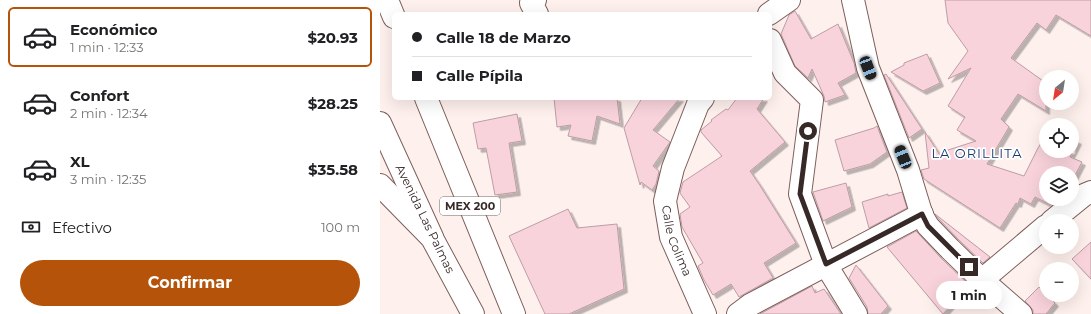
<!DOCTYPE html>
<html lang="es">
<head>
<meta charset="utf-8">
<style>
	:root { --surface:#fff; --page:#f6f6f6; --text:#202124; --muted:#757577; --line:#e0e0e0; --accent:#b45309 }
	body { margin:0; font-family:Montserrat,sans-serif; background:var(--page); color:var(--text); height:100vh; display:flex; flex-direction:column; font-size:15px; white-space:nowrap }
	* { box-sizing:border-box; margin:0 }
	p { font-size:13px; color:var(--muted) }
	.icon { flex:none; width:22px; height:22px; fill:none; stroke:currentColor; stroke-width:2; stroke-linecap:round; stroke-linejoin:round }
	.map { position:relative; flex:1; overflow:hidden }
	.sheet { display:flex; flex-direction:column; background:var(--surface); width:380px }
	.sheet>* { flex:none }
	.top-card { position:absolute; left:12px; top:12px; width:380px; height:88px; border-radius:6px; box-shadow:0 4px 16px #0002; display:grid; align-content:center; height:88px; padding:0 20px; background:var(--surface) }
	.needle { width:26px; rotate:210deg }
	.fabs { position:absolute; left:659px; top:70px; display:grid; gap:8px }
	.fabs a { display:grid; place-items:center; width:40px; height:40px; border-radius:50%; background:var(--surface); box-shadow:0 4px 16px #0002; font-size:20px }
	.end { position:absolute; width:18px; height:18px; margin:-9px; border:5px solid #362927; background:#fff; box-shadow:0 0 0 2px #fff }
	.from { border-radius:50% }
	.bubble { position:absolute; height:28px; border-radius:14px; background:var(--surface); box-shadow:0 4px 16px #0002; font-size:13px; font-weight:700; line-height:28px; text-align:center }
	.car { position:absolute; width:12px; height:24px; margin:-12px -6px; border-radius:5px; box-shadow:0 0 3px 1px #0007; background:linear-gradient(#222 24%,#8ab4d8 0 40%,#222 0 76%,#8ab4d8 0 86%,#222 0) }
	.top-card b { display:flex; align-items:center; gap:14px; height:38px; font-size:15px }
	.top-card b+b { border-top:1px solid var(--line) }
	.top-card i { width:10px; height:10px; background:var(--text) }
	ul { padding:7px 0 0; list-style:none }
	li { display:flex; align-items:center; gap:12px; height:60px; margin:0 8px 6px; padding:0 12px; border:2px solid transparent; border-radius:6px }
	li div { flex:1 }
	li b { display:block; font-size:15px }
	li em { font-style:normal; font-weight:700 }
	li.current { border-color:var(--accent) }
	li>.icon { width:36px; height:36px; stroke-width:1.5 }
	.pay { display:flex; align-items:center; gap:10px; height:44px; padding:0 20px; font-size:15px }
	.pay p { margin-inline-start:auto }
	.primary-button { display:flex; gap:8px; margin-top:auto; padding:8px 20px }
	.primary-button a { flex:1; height:46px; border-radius:24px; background:var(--accent); color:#fff; font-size:16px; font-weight:700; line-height:46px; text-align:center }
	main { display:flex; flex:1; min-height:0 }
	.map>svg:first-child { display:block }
	.building { fill:#f9d3dc; stroke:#bd9da5; filter:url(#shadow) }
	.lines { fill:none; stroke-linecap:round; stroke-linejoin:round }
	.minor-casing { stroke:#7d5f5b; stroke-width:24 }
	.major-casing { stroke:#7d5f5b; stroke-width:24 }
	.highway-casing { stroke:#7d5f5b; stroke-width:24 }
	.minor { stroke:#fff; stroke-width:22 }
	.major { stroke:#fff; stroke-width:22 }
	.highway { stroke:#fff; stroke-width:22 }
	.route { stroke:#362927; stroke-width:5 }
	.labels { text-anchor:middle; stroke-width:3.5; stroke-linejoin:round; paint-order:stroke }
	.shield { fill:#fff; stroke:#726968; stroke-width:1 }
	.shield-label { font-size:11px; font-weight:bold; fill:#362927 }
	.street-label { font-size:12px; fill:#362927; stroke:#fff }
	.neighbourhood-label { font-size:13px; letter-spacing:1px; fill:#153c70; stroke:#fff }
</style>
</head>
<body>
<main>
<section class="sheet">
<ul>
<li class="current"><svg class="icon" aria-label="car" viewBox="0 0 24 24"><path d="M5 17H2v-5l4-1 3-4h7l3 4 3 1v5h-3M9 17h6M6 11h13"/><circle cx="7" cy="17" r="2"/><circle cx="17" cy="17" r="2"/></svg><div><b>Económico</b><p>1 min · 12:33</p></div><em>$20.93</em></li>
<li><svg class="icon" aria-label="car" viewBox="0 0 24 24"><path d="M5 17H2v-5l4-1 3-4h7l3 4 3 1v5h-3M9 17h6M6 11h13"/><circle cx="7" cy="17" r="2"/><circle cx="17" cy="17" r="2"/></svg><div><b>Confort</b><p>2 min · 12:34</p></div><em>$28.25</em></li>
<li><svg class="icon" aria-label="car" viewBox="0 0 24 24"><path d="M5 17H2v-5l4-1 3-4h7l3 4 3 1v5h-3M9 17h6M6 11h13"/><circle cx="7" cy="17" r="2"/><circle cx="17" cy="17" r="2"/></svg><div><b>XL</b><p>3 min · 12:35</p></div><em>$35.58</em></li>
</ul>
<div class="pay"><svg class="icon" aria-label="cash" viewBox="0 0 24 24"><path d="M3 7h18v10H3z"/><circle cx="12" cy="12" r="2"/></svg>Efectivo<p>100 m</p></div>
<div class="primary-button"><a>Confirmar</a></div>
</section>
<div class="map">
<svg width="711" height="314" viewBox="0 0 711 314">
	<defs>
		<filter id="shadow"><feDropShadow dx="3.5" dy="3.5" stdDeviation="0" flood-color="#0004"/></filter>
	</defs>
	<rect width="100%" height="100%" fill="#fef0ed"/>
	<g class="building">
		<polygon points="565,0 711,0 711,36 676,15 666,30 657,23 631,58 666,83 666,111 638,94 621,119 629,127 607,164 644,176 658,148 666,135 666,151 692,151 692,138 698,141 690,157 702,162 692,181 692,173 666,173 666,199 679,199 671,205 655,197 651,204 640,198 638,204 636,203 620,228 544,179 541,170 549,168 545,132 561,157 565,151 596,141 577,130 585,117 568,106 591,68 568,79 588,51 568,23"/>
		<polygon points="415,11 431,39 458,24 474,63 476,73 458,83 465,95 445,102 444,96 432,69 428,78 415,66 401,34 409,15"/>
		<polygon points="547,54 560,83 543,91 511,72 524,65 524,63"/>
		<polygon points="506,74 542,129 529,138 504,75"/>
		<polygon points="174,98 237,98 240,124 217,116 212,141 188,136 191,125 177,127"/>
		<polygon points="262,98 300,98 273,130 290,142 273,166 279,171 276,184 272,190 261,182 260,185 244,128"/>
		<polygon points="357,98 384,98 377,109 405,142 370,171 379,184 416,243 384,263 393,278 359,297 351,284 333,295 324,280 318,266 323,263 302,227 300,214 310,207 300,193 303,182 342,156 321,132 321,130 332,121 331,120 346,109 348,110"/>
		<polygon points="137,114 142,141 129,143 137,192 115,195 106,148 98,149 93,123"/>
		<polygon points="497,126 507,152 490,164 464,171 455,140 494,128"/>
		<polygon points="466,183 472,207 443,221 433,192"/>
		<polygon points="522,192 527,208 489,228 482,202 508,194 508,196"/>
		<polygon points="188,209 197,228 237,224 244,289 189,314 165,314 129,236"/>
		<polygon points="555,214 610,257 603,263 579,240 558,218"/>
		<polygon points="536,231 561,258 589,285 563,314 507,247"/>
		<polygon points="711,242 711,279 692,259"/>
		<polygon points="476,265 508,306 501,314 488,314 487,307 469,278"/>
		<polygon points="432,286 435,293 444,289 461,314 380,314"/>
		<polygon points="659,287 675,303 666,314 653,314 653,310 645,301"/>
	</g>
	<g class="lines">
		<g class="minor-casing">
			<g id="minor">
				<polyline points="155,0 151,3 157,14"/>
				<polyline points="473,0 488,68 528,170 542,216 548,226 570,249 602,280 641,314"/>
				<polyline points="389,14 409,0"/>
				<polyline points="390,40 405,73 432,100 420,194 446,265 476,314"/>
				<path id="s1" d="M323,98L318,104L293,168L285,201L291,237L325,314"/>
				<polyline points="672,221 704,195 711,192"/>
				<polyline points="602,280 666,226"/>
				<polyline points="358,314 370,305 542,214"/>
			</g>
		</g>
		<g class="major-casing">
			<polyline id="major" points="0,123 52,237"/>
		</g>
		<g class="highway-casing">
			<g id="highway">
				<polyline points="7,0 14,17"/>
				<polyline points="46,98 134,314"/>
				<polyline points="0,185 52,238 93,314"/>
			</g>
		</g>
		<use href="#minor" class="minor"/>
		<use href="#major" class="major"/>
		<use href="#highway" class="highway"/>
	</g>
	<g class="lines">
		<polyline class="route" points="428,131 420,194 446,264 542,214 548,226 589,267"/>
	</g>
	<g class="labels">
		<rect class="shield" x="60" y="197" width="60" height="18" rx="3"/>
		<g class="shield-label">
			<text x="90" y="210">MEX 200</text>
		</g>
		<g class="street-label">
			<text transform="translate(45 219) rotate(64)" y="4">Avenida Las Palmas</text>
			<text dy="4" stroke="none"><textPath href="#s1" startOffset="152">Calle Colima</textPath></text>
		</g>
		<g class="neighbourhood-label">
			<text x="597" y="158">LA ORILLITA</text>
		</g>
	</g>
</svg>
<div class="fabs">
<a><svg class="needle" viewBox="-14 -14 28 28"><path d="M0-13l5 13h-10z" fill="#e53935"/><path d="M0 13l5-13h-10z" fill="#757577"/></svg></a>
<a><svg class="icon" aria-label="locate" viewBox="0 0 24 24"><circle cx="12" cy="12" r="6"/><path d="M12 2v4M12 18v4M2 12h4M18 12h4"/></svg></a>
<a><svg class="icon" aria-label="layers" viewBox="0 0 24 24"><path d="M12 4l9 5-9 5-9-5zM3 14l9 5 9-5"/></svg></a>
<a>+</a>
<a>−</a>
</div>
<i class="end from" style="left:428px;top:131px"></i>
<i class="end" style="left:589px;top:267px"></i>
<div class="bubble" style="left:556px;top:281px;width:66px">1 min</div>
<i class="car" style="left:488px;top:68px;rotate:159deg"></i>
<i class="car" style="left:523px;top:157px;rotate:338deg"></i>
<div class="top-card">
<b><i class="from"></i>Calle 18 de Marzo</b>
<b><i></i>Calle Pípila</b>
</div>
</div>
</main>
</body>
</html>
